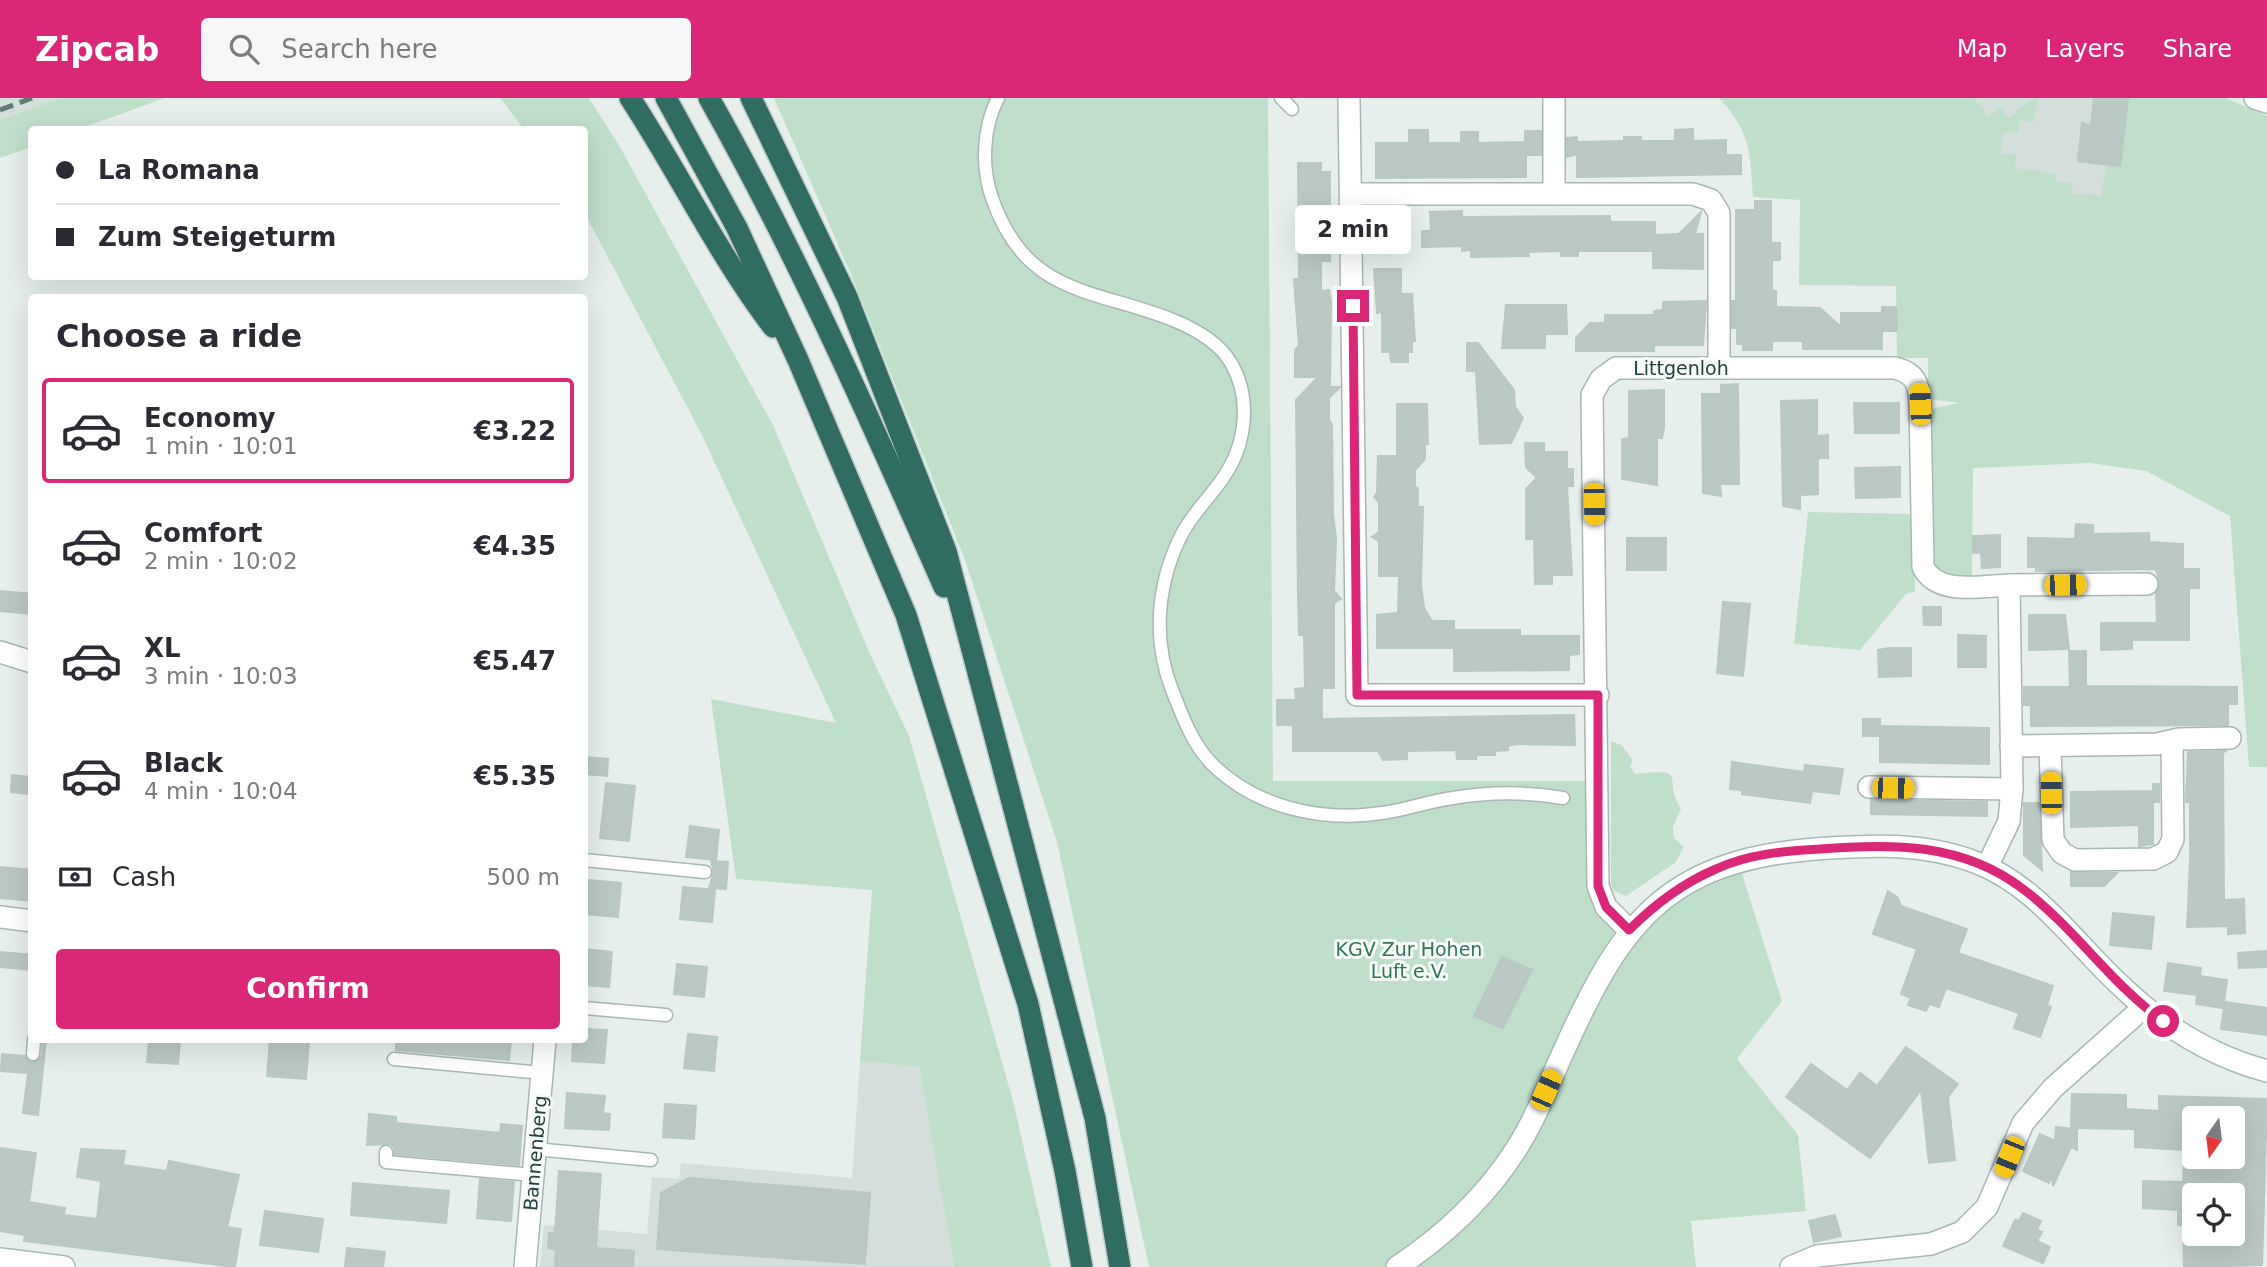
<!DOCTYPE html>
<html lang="en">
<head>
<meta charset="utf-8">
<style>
	:root { --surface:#fff; --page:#f7f7f7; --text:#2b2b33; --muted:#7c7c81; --line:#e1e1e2; --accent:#db2777 }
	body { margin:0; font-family:"DejaVu Sans",sans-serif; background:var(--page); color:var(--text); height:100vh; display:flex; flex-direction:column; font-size:26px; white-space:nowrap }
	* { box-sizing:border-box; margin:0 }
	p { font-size:23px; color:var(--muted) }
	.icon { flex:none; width:38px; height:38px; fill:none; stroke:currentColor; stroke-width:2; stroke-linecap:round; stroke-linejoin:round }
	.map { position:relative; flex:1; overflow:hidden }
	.drawer { position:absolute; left:28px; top:196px; width:560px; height:749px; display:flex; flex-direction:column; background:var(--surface); border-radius:7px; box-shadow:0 7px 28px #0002 }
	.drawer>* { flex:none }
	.top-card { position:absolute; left:28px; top:28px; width:560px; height:154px; border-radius:7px; box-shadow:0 7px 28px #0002; display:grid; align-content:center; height:154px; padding:0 28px; background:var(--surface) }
	.needle { width:46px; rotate:194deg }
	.buttons { position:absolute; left:2182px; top:1008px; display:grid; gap:14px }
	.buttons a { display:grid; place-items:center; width:63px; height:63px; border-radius:7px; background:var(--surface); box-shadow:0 7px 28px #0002; font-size:35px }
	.end { position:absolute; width:32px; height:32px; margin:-16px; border:9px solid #db2777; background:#fff; box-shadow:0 0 0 4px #fff }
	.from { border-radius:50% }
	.bubble { position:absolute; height:49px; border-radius:7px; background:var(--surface); box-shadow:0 7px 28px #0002; font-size:23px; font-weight:800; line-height:49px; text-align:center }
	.car { position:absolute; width:21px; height:42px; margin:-21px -10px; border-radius:9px; box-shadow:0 0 5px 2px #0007; background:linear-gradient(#f5c518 24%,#345 0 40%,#f5c518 0 76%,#345 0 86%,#f5c518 0) }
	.top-card b { display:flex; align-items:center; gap:24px; height:66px; font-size:26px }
	.top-card b+b { border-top:2px solid var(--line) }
	.top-card i { width:18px; height:18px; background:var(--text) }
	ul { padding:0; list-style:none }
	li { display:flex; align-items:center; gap:21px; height:105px; margin:0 14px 10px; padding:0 14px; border:4px solid transparent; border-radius:7px }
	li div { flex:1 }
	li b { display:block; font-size:26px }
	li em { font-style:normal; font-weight:800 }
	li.current { border-color:var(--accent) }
	li>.icon { width:63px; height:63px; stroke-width:1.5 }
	h2 { padding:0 28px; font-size:32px; line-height:84px }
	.pay { display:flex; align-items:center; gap:18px; height:77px; padding:0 28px; font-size:26px }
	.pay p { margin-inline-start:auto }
	.cta { display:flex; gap:14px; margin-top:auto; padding:14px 28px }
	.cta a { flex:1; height:80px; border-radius:7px; background:var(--accent); color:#fff; font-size:28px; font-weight:800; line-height:80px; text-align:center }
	header { display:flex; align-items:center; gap:42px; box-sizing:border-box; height:98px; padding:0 35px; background:var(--accent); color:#fff }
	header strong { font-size:33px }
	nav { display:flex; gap:38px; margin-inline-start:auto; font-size:24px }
	.search { width:490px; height:63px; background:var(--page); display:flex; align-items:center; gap:18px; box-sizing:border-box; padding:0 24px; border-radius:7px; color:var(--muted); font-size:26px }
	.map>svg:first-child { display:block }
	.built { fill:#d4deda }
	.green { fill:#c0dfca }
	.building { fill:#bbc9c4; stroke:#b8c8c2; stroke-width:2 }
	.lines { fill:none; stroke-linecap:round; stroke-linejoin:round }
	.lane-casing { stroke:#a8b7b3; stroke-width:15 }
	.street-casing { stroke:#a8b7b3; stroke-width:24 }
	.secondary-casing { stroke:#a5bab4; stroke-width:24 }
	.highway-casing { stroke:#c2cac8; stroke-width:24 }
	.lane { stroke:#fff; stroke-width:12 }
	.street { stroke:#fff; stroke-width:21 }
	.secondary { stroke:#fff; stroke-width:21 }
	.highway { stroke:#316c63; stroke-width:21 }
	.rail { stroke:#607c76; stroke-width:5; stroke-dasharray:14 7; stroke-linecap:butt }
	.route { stroke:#db2777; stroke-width:9 }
	.labels { text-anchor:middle; stroke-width:6; stroke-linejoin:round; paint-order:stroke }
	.street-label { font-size:19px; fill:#25413b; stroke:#f7fbf9 }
	.park-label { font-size:19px; fill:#30774f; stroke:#f7fbf9 }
</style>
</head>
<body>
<header>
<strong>Zipcab</strong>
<div class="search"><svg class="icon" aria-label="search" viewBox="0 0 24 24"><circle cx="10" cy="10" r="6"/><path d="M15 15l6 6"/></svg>Search here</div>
<nav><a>Map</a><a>Layers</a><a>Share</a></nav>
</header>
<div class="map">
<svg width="2267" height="1169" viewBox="0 0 2267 1169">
	<rect width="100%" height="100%" fill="#e6efeb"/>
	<g class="built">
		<polygon points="0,0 60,0 0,22"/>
		<polygon points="1973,0 2134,0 2120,103 2055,94 1996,62"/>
		<polygon points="860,963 919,969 954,1169 540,1169 544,1127 647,1136 652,1079 679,1081 681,1065 852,1080"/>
	</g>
	<g class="green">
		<polygon points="60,0 165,0 79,31 32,32 31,49 0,60 0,22"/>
		<polygon points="500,0 589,0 620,49 773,327 870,556 909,638 1013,1003 1051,1169 954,1169 919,969 860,963 872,792 736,781 711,601 836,625 701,335 585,116 584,32 524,31"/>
		<polygon points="774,0 1268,0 1273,683 1599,683 1598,788 1627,832 1738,763 1782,903 1737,961 1798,1037 1806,1113 1691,1123 1696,1169 1149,1169 1057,744 965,462 853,181"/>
		<path d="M1719,0H1974L1988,18L2000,9L2009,20L2033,0H2038L2034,24L2020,22L2018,35L2003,34L2001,55L2016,57L2015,70L2056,76V83L2073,85L2072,95L2101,98L2106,66L2120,68L2128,0H2226L2267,18V669H2249L2230,418L2146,373L2090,365L1973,370L1972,479C1957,479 1941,479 1932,465L1929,311L1959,305L1928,301V260H1897L1896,188L1799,187L1800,102L1753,99C1750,55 1751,34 1719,0Z"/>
		<polygon points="1808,414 1914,416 1915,494 1907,495 1860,552 1794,546"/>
		<path d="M1611,643L1621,647L1633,662L1630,668L1635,676C1692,670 1661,680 1681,711L1673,729L1674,740L1684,749L1676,764L1626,798L1614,793L1611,786Z"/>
	</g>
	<g class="building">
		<polygon points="2094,0 2128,0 2120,68 2078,63 2082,25 2091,28"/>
		<polygon points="1693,31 1693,43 1726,42 1726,57 1741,57 1741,76 1577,79 1577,56 1567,59 1567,40 1577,39 1577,44 1624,43 1624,39 1641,39 1641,43 1675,43 1675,32"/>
		<polygon points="1409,32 1428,32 1428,45 1461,45 1461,34 1478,34 1478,45 1525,44 1525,33 1541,33 1541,57 1526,57 1526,79 1376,80 1376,45 1409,45"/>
		<polygon points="1298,65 1321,65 1321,74 1330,74 1330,163 1321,163 1321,193 1329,192 1331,204 1330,289 1340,289 1329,300 1329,322 1332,326 1333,417 1336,440 1334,493 1341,501 1334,505 1334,590 1322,590 1322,621 1574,617 1575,647 1516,646 1508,648 1508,652 1495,653 1495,657 1476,657 1476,661 1457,661 1456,652 1407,653 1407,661 1383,662 1378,653 1293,653 1293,627 1277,627 1277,602 1296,602 1295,591 1305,590 1304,537 1299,537 1298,497 1296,302 1318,279 1295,279 1295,252 1299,248 1294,181 1299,181"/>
		<polygon points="1755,103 1771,103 1771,145 1780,145 1780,162 1772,162 1772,193 1776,193 1776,209 1820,210 1841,229 1841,215 1882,215 1882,209 1896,209 1897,233 1882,233 1882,251 1803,251 1803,243 1772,243 1772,252 1743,252 1743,246 1737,246 1737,230 1732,230 1732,203 1736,203 1736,112 1755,112"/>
		<polygon points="1462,113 1462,119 1610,118 1610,124 1655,124 1655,137 1679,136 1701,114 1695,136 1703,136 1703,171 1653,170 1653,153 1578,153 1578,158 1561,158 1561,153 1529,154 1529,158 1471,159 1471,152 1462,153 1462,148 1422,149 1422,133 1431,133 1430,114"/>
		<polygon points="1374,171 1401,171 1401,196 1412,196 1415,243 1412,243 1412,254 1408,254 1408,264 1391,264 1390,254 1382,254 1382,214 1377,215"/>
		<polygon points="1706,203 1703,247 1654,247 1654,253 1576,253 1576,240 1590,225 1605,225 1605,217 1654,217 1654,213 1663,212 1663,204"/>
		<polygon points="1506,207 1566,207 1567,236 1545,236 1545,250 1502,250"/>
		<polygon points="1467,245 1478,245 1514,292 1515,309 1523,320 1511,345 1480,346 1476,273 1467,273"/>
		<polygon points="1738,286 1739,386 1720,386 1721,398 1703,395 1702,296 1721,296 1721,287"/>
		<polygon points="1664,292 1664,330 1662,340 1657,340 1657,387 1622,381 1622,341 1629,340 1629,293"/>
		<polygon points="1817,302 1817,338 1828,337 1828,360 1818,360 1818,396 1800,397 1800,411 1783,408 1781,303"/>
		<polygon points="1854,305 1899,305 1899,335 1855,335"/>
		<polygon points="1397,306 1427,306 1428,346 1425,346 1425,361 1415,372 1415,388 1418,391 1418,409 1423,409 1421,487 1424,510 1432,523 1454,523 1454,532 1520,532 1520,538 1579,538 1579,556 1569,557 1569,572 1454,573 1454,550 1377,550 1377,517 1398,515 1399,478 1379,478 1379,443 1372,439 1379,434 1379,404 1374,399 1377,395 1378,358 1397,358"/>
		<polygon points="1525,345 1544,345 1544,354 1567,354 1567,371 1573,371 1573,388 1567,388 1572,477 1552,477 1552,486 1535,486 1534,441 1526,441 1526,391 1537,380 1526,369"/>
		<polygon points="1900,369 1900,399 1856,400 1855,370"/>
		<polygon points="2076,426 2093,427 2093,436 2149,435 2149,444 2183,446 2183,471 2199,471 2199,490 2189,490 2189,542 2132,542 2132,551 2101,552 2101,525 2157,525 2156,495 2160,485 2156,471 2036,473 2036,469 2028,469 2028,440 2075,441"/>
		<polygon points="2000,437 2000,469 1982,470 1981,455 1973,455 1973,438"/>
		<rect x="1627" y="440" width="39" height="32"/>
		<polygon points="0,493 32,496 32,516 0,513"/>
		<polygon points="1723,504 1750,506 1743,578 1717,575"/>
		<polygon points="1923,509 1941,509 1941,527 1924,527"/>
		<polygon points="2029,517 2065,517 2069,551 2029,552"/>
		<polygon points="1958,537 1986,538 1986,569 1958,569"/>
		<polygon points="1889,550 1911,550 1911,578 1879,579 1878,552"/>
		<polygon points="2069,553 2086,553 2086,588 2237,589 2237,606 2228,606 2228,627 2031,628 2031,607 2024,607 2024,589 2070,589"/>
		<polygon points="1863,621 1880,621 1880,628 1989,630 1989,666 1880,664 1880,638 1863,638"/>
		<polygon points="2227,653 2223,654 2224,802 2244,801 2245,835 2228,836 2228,828 2187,829 2190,762 2190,704 2186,704 2188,654"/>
		<polygon points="584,659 608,661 607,678 584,676"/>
		<polygon points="1732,664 1804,674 1805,667 1843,671 1839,696 1812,693 1810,705 1742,696 1742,692 1730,691"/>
		<polygon points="12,677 29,679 27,696 11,694"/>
		<polygon points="606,685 635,688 629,743 600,740"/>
		<polygon points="2153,686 2159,686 2159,704 2153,704 2153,697 2153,746 2139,748 2139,727 2071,729 2071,694 2153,693"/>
		<polygon points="1871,702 1987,704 1987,718 1871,716"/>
		<polygon points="2024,705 2039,705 2042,772 2024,757"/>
		<polygon points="690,728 719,732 716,762 686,759"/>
		<polygon points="711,763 728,764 726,791 709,790 714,774"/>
		<polygon points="0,769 32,772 32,803 0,800"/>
		<polygon points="2071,774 2075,775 2117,775 2104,788 2071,788"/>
		<polygon points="588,782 621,785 618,819 585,816"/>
		<polygon points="683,789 715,792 712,824 680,821"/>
		<polygon points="1888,793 1898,800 1901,808 1967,831 1958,855 2053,888 2047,907 2051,909 2040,939 2014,930 2019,915 1946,890 1939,909 1929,906 1926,913 1908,907 1911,900 1901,896 1917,851 1873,836"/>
		<polygon points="2113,815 2154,819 2151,851 2110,847"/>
		<polygon points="584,851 612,854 609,889 584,887"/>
		<polygon points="2267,853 2267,869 2239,870 2238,855"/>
		<polygon points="0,854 32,857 32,872 0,869"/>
		<polygon points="1502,859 1532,872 1503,930 1474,918"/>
		<polygon points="2168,865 2201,870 2200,878 2227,882 2223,910 2196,906 2197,897 2164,893"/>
		<polygon points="677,866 707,869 704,899 674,896"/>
		<polygon points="2225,904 2267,910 2267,937 2221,931"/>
		<polygon points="584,931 607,932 604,965 572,963 573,942 584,942"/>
		<polygon points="688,936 717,939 714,973 684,970"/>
		<polygon points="43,942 46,942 38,1017 23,1015 28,975 1,973 2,956 25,958 29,964 36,964 42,957"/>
		<polygon points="149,942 180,942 178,966 147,964"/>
		<polygon points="270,942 309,942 306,981 267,978"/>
		<polygon points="396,942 511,942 509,962 396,952"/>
		<polygon points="1906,949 1958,986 1948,999 1955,1062 1929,1065 1921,992 1870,1060 1786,999 1811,966 1847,992 1860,975 1877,988"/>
		<polygon points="567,995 605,998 603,1015 610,1016 609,1032 565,1030"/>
		<polygon points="2072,996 2126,997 2126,1011 2159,1013 2159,998 2267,1001 2262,1167 2184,1169 2183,1136 2233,1136 2233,1097 2194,1097 2194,1128 2178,1127 2178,1112 2143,1110 2143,1083 2183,1084 2184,1064 2219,1066 2220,1059 2233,1059 2233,1020 2194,1020 2194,1029 2185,1028 2185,1052 2135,1049 2135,1031 2071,1030"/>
		<polygon points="665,1006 696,1008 694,1041 663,1039"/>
		<polygon points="369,1016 396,1019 396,1025 500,1035 501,1026 522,1028 519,1067 395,1056 394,1049 390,1046 367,1047"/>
		<polygon points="2056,1029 2077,1031 2077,1052 2071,1049 2053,1088 2053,1078 2049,1085 2023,1073 2040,1036 2055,1043"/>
		<polygon points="0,1050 36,1055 29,1104 65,1110 64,1117 97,1121 101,1083 77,1079 81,1051 125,1053 123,1067 167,1073 169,1063 239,1077 227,1129 241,1131 235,1169 24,1143 25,1137 0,1133"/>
		<polygon points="559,1073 601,1076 596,1150 634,1153 633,1169 555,1169 556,1151 548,1150 549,1135 555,1135"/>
		<polygon points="689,1080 870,1095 865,1166 657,1151 661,1095"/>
		<polygon points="480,1081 514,1084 511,1123 477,1120"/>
		<polygon points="353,1085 449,1093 446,1125 351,1117"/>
		<polygon points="265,1113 323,1121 318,1154 260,1147"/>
		<polygon points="2023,1115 2041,1123 2037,1132 2042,1134 2037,1143 2050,1149 2043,1165 2003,1148 2015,1122 2019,1123"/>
		<polygon points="1835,1117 1841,1138 1814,1144 1809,1123"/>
		<polygon points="347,1150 385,1154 383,1169 345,1169"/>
	</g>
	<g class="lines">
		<g class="lane-casing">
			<g id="lane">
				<path d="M998,0C983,29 981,69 992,100C1026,198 1092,190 1173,222C1195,231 1219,244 1231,265C1252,301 1246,347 1223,380C1210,399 1194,414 1183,434C1157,483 1152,541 1172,592C1183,619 1192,646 1213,667C1257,710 1322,724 1382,715C1406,712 1429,703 1453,700C1488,694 1528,694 1563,700"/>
				<polyline points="1281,0 1292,11"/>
				<polyline points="584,762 705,774"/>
				<polyline points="584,910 666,917"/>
				<polyline points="33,956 34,942"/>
				<polyline points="394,961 542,975"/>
				<polyline points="535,1051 651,1062"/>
				<polyline points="386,1054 386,1064 533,1077"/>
			</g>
		</g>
		<g class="street-casing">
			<g id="street">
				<polyline points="1349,0 1357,597 1598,597"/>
				<polyline points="2255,0 2267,4"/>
				<polyline points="1352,96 1693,96 1711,102 1719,115 1719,269"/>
				<polyline points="1554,96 1554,0"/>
				<polyline points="2009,487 2147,486"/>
				<polyline points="0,554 32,564"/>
				<polyline points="2011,648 2157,646 2179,641 2230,640"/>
				<polyline points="2050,648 2053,742 2062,755 2075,762 2153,761 2167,754 2173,741 2172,645"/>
				<polyline points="1869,689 2012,691"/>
				<polyline points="0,819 32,823"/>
				<path d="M1629,832L1606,809L1598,788L1592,297L1601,281L1616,270H1895C1915,275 1919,285 1920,306L1923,469C1937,498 1982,488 2009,487L2012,691L2009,723L1987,769"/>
				<polyline points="525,1169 545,942"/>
				<polyline points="1791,1169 1817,1158 1931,1146 1962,1134 1987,1109 2023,1025 2053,990 2144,909"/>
			</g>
		</g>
		<g class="secondary-casing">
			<g id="secondary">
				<polyline points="0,1161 64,1169"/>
				<path d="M1397,1169C1444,1138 1484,1101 1515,1053C1534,1024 1547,990 1561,959C1619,829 1662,763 1815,751C1870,747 1922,744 1975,764C2036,787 2073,843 2119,886C2161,927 2211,958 2267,973"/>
			</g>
		</g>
		<g class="highway-casing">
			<g id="highway">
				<path d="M630,0C679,75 719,158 773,229"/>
				<polyline points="666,0 737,130 798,262 906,517 1028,906 1065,1073 1082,1169"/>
				<path d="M709,0C798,158 871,323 944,489"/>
				<polyline points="751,0 847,199 946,453 1095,1020 1120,1169"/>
			</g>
		</g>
		<use href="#lane" class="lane"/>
		<use href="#street" class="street"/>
		<use href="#secondary" class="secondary"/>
		<use href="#highway" class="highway"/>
		<polyline class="rail" points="0,12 32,0"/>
	</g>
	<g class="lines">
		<path class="route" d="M1353,208L1357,597H1598V788L1606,809L1629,832C1654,807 1683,785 1716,771C1748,756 1785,753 1820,751C1892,745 1963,745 2023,791C2075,830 2110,885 2163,923"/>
	</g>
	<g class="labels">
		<g class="street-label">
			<text x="1681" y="277">Littgenloh</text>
			<text transform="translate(535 1055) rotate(-85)" y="7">Bannenberg</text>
		</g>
		<g class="park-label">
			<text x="1409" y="858">KGV Zur Hohen<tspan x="1409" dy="22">Luft e.V.</tspan></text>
		</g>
	</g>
</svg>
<div class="buttons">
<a><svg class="needle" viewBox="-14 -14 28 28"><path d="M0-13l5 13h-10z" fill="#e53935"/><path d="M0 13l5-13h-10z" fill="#7c7c81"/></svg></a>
<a><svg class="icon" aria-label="locate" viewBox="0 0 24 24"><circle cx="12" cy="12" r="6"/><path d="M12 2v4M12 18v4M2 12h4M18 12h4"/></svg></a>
</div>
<i class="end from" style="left:2163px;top:923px"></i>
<i class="end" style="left:1353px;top:208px"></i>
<div class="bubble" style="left:1295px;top:107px;width:116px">2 min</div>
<i class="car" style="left:1920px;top:306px;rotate:357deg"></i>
<i class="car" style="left:1594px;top:406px;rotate:179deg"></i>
<i class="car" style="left:2065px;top:487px;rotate:89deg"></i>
<i class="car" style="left:1893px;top:690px;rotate:91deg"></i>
<i class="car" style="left:2051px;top:695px;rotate:359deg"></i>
<i class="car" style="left:1546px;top:992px;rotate:24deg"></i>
<i class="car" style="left:2009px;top:1059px;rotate:202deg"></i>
<div class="top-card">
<b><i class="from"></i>La Romana</b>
<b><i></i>Zum Steigeturm</b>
</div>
<section class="drawer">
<h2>Choose a ride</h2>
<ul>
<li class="current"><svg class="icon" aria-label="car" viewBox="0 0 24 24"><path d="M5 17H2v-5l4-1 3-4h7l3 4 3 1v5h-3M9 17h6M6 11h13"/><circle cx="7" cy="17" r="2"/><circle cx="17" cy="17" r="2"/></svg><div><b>Economy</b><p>1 min · 10:01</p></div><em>€3.22</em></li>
<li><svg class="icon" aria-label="car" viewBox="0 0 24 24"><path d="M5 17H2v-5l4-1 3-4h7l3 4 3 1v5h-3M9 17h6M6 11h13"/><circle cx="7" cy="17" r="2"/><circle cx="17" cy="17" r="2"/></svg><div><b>Comfort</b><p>2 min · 10:02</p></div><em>€4.35</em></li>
<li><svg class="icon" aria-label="car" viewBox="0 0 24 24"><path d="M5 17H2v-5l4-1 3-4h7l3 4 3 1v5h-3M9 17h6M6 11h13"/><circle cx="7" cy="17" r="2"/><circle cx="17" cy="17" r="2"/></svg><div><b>XL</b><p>3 min · 10:03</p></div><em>€5.47</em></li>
<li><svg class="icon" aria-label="car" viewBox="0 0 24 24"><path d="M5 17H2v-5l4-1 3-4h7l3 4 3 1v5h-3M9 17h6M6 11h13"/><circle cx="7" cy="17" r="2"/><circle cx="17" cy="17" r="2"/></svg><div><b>Black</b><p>4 min · 10:04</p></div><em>€5.35</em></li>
</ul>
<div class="pay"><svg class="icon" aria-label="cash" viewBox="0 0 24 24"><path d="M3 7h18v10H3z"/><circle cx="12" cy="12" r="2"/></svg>Cash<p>500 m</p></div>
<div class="cta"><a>Confirm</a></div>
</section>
</div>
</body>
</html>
